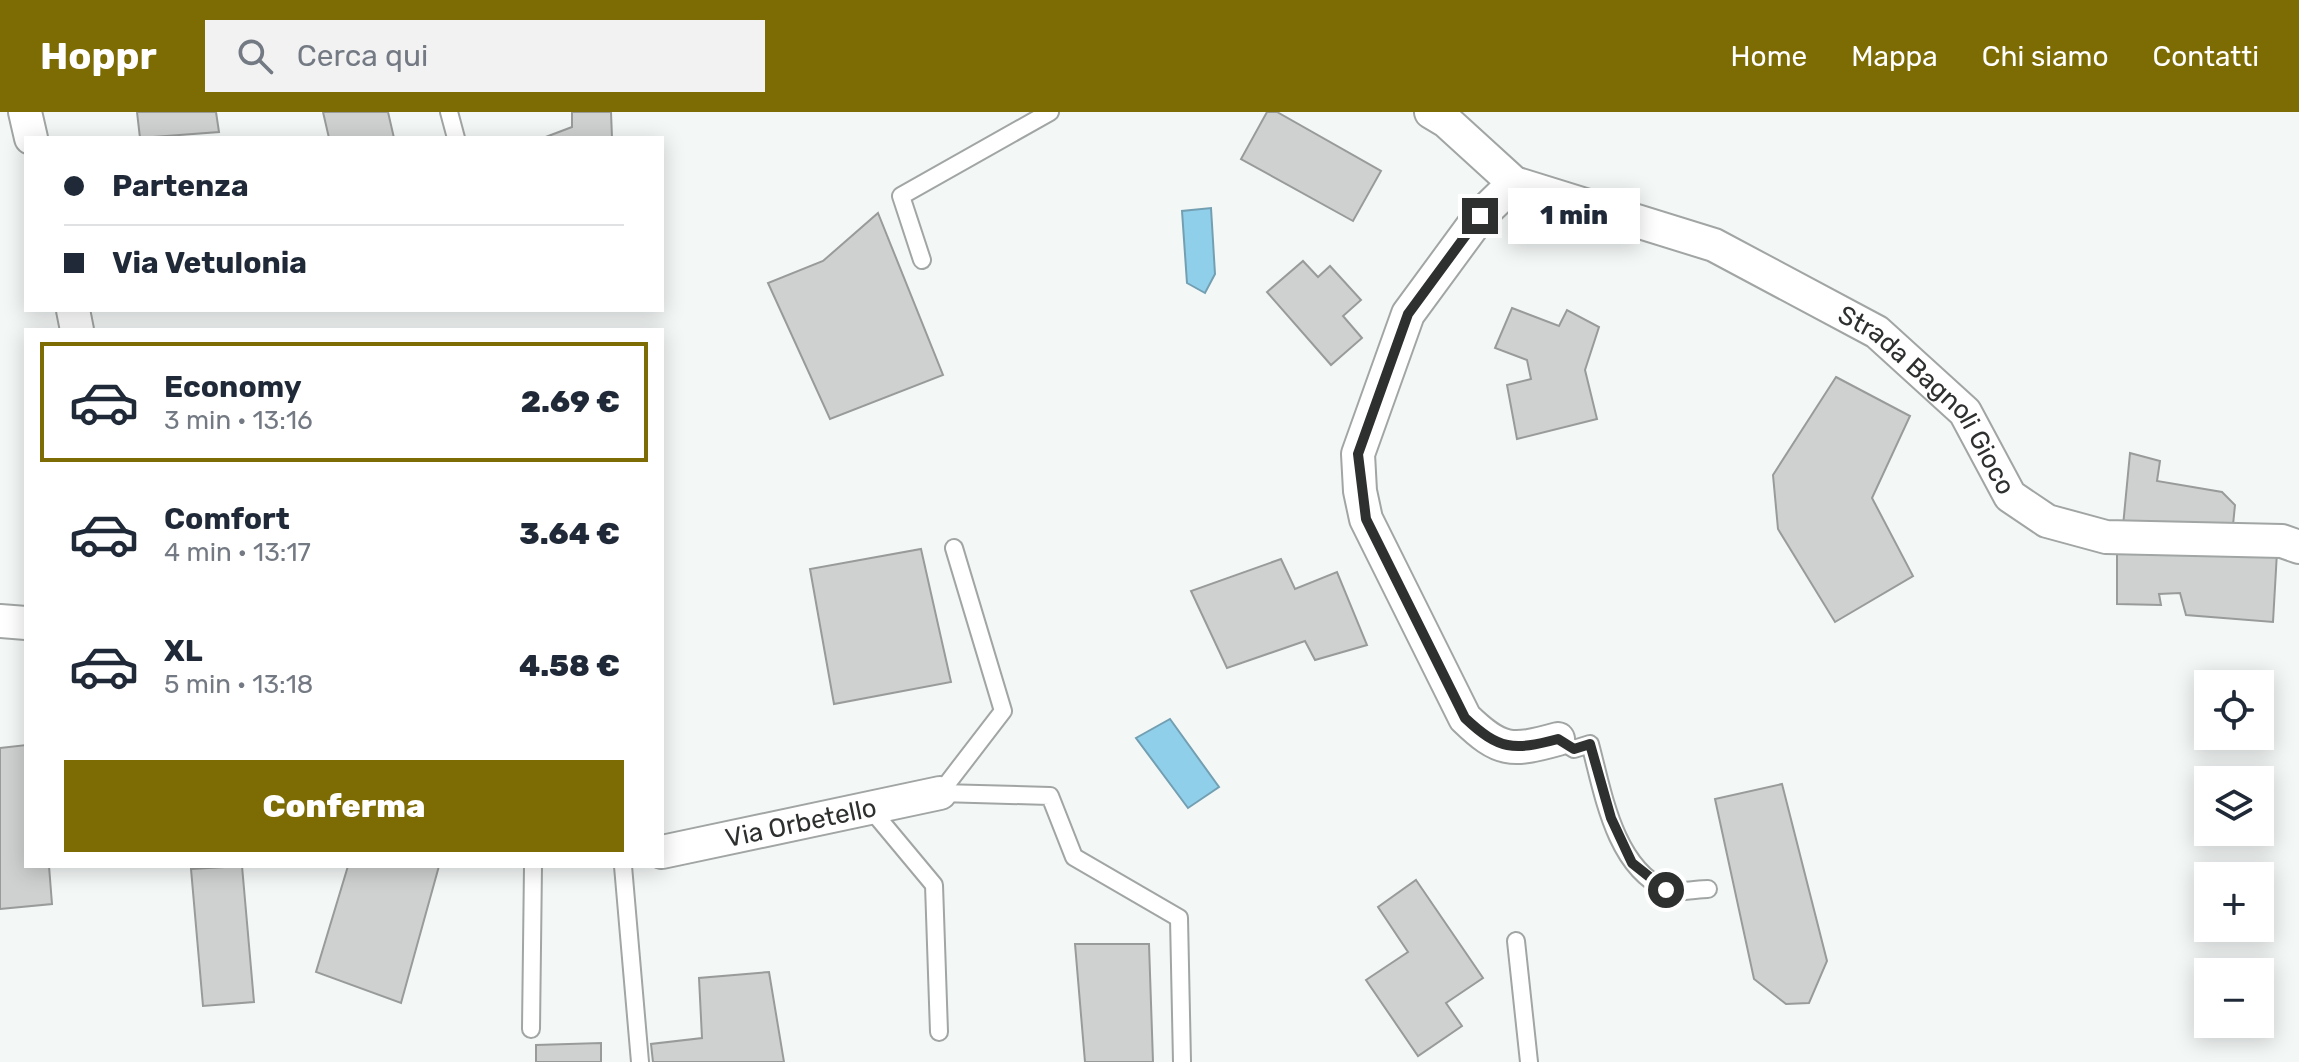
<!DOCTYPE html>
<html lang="it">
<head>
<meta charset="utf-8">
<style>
	:root { --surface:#fff; --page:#f2f2f3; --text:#1f2937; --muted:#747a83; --line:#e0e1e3; --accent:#7d6b03 }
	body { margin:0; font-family:Rubik,sans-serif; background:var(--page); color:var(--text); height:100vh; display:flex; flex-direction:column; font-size:30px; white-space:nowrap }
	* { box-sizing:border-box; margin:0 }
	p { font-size:26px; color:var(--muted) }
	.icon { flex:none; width:44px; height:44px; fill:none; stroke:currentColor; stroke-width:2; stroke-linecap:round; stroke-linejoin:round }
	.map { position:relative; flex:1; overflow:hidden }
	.details { position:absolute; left:24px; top:216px; width:640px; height:540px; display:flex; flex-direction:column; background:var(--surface); border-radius:0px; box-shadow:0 4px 20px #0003 }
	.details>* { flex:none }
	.top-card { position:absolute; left:24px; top:24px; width:640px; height:176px; border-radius:0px; box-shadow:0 4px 20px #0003; display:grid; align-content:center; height:176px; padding:0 40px; background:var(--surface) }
	.buttons { position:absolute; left:2194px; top:558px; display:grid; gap:16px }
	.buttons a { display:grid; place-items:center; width:80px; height:80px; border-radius:0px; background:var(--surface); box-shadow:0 4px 20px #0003; font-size:40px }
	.end { position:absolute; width:36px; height:36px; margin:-18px; border:10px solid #2e2f2f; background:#fff; box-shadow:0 0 0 4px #fff }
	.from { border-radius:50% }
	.bubble { position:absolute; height:56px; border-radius:0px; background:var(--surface); box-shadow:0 4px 20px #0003; font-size:26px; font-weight:800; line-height:56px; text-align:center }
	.top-card b { display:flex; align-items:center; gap:28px; height:76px; font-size:30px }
	.top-card b+b { border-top:2px solid var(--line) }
	.top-card i { width:20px; height:20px; background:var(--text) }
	ul { padding:14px 0 0; list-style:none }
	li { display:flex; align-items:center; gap:24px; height:120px; margin:0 16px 12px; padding:0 24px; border:4px solid transparent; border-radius:0px }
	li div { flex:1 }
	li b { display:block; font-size:30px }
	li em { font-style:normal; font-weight:800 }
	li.selected { border-color:var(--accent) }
	li>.icon { width:72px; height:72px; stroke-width:1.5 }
	.button { display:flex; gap:16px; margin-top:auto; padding:16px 40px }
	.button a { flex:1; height:92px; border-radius:0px; background:var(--accent); color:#fff; font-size:32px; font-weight:800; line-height:92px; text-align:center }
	header { display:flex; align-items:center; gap:48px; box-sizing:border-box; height:112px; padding:0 40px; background:var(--accent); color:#fff }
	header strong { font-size:38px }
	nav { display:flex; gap:44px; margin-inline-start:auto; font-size:28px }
	.search { width:560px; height:72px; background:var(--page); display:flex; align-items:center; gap:20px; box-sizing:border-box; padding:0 28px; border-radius:0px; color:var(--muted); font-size:30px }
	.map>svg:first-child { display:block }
	.water { fill:#90cfea; stroke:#739fb2; stroke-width:2 }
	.building { fill:#ced1d0; stroke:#989b9a; stroke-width:2 }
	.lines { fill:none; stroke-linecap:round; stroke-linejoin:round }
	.lane-casing { stroke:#a1a5a4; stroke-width:20 }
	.street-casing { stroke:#a1a5a4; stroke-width:36 }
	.lane { stroke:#fff; stroke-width:16 }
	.street { stroke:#fff; stroke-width:32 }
	.route { stroke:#2e2f2f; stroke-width:10 }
	.labels { text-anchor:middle; stroke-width:6; stroke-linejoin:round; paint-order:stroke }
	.street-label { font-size:26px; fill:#2e2f2f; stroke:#f3f7f6 }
</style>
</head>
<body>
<header>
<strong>Hoppr</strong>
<div class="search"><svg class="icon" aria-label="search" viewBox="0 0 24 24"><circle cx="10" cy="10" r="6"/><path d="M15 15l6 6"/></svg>Cerca qui</div>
<nav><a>Home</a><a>Mappa</a><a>Chi siamo</a><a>Contatti</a></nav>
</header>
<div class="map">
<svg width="2299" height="950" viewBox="0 0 2299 950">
	<rect width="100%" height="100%" fill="#f3f7f6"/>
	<g class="water">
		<polygon points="1211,96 1215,162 1205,181 1187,171 1182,99"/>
		<polygon points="1170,607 1219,675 1188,696 1136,626"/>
	</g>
	<g class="building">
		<polygon points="137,0 216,0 219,20 140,26"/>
		<polygon points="323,0 388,0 394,26 329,26"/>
		<polygon points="572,0 611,0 612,26 543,26 572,15"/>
		<polygon points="1267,0 1277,0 1381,59 1353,109 1241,47"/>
		<polygon points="878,101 943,263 830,307 768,171 823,149"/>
		<polygon points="1303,149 1318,165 1330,154 1361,188 1343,204 1362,226 1331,253 1267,180"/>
		<polygon points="1512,196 1559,214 1567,198 1599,215 1585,258 1597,307 1517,327 1507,273 1531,267 1527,248 1495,236"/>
		<polygon points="1836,265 1910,304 1872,386 1913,464 1835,510 1778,417 1773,363"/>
		<polygon points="2130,341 2160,349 2157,369 2222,380 2235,393 2232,423 2123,414"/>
		<polygon points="921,437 951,570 834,592 810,457"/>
		<polygon points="2117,437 2277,440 2273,510 2186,503 2180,481 2159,482 2161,493 2117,492"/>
		<polygon points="1281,447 1295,477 1337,460 1367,533 1315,548 1305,529 1227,556 1191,479"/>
		<polygon points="26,633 26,754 49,754 52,792 0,797 0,636"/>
		<polygon points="1782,672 1827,849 1809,891 1786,892 1754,867 1715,687"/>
		<polygon points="242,754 254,890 203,894 191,757"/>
		<polygon points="348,754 439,754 401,891 316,860"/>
		<polygon points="1416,768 1483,866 1446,891 1462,914 1418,944 1366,868 1408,840 1378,795"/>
		<polygon points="1075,832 1149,832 1153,950 1085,950"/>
		<polygon points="769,860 784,950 653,950 651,932 702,926 699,866"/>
		<polygon points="601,931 601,950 536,950 536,933"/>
	</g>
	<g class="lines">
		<g class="lane-casing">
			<g id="lane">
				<polyline points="449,0 456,26"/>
				<polyline points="922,148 901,84 1050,0"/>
				<path d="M1558,627L1574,637L1590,632C1603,680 1614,754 1665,777C1675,782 1696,777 1708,777"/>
				<polyline points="940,681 1050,684 1074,745 1179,806 1182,950"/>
				<polyline points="940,681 1003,599 954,436"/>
				<polyline points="869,695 934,773 939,920"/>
				<polyline points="623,754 640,950"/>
				<polyline points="1516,829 1529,950"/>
				<polyline points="531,917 533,754"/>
			</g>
		</g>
		<g class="street-casing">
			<g id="street">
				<polyline points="25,0 31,26"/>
				<path id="s1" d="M1431,0L1446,9L1514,71L1714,133L1877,220L1965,300L2010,384L2047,409L2106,425L2282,429L2299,435"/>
				<path d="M1514,71L1480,104L1408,202L1358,342L1360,379L1366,407L1465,606C1500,640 1511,640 1558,627"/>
				<polyline points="73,198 77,218"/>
				<polyline points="0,509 26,511"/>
				<path id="s2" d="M662,740L940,681"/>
			</g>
		</g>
		<use href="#lane" class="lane"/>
		<use href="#street" class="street"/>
	</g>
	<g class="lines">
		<path class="route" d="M1480,104L1408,202L1358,342L1366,407L1465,606C1499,638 1513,639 1558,627L1574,637L1590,632L1611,706L1632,751L1666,778"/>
	</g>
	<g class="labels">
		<g class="street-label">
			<text dy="9" stroke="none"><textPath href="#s1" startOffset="588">Strada Bagnoli Gioco</textPath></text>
			<text dy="9" stroke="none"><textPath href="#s2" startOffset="142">Via Orbetello</textPath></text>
		</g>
	</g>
</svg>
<div class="buttons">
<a><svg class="icon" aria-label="locate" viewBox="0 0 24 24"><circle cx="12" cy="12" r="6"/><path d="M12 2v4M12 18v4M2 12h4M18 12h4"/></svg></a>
<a><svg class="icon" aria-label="layers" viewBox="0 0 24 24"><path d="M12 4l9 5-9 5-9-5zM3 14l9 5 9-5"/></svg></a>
<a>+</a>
<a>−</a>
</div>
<i class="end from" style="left:1666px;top:778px"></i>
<i class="end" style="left:1480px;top:104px"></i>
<div class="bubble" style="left:1508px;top:76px;width:132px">1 min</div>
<div class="top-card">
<b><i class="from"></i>Partenza</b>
<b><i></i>Via Vetulonia</b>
</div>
<section class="details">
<ul>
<li class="selected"><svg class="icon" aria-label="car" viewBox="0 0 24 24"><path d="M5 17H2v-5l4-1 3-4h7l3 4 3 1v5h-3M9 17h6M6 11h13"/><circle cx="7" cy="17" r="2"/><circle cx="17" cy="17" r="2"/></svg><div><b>Economy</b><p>3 min · 13:16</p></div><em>2.69 €</em></li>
<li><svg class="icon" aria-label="car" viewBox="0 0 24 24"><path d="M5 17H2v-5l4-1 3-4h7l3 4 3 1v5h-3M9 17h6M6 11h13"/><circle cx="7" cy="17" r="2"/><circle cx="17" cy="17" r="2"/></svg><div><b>Comfort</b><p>4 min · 13:17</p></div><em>3.64 €</em></li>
<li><svg class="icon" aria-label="car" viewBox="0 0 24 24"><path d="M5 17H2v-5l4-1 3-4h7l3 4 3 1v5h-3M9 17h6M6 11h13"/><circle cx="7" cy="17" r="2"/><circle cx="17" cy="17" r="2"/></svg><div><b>XL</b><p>5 min · 13:18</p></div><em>4.58 €</em></li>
</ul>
<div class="button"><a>Conferma</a></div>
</section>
</div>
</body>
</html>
